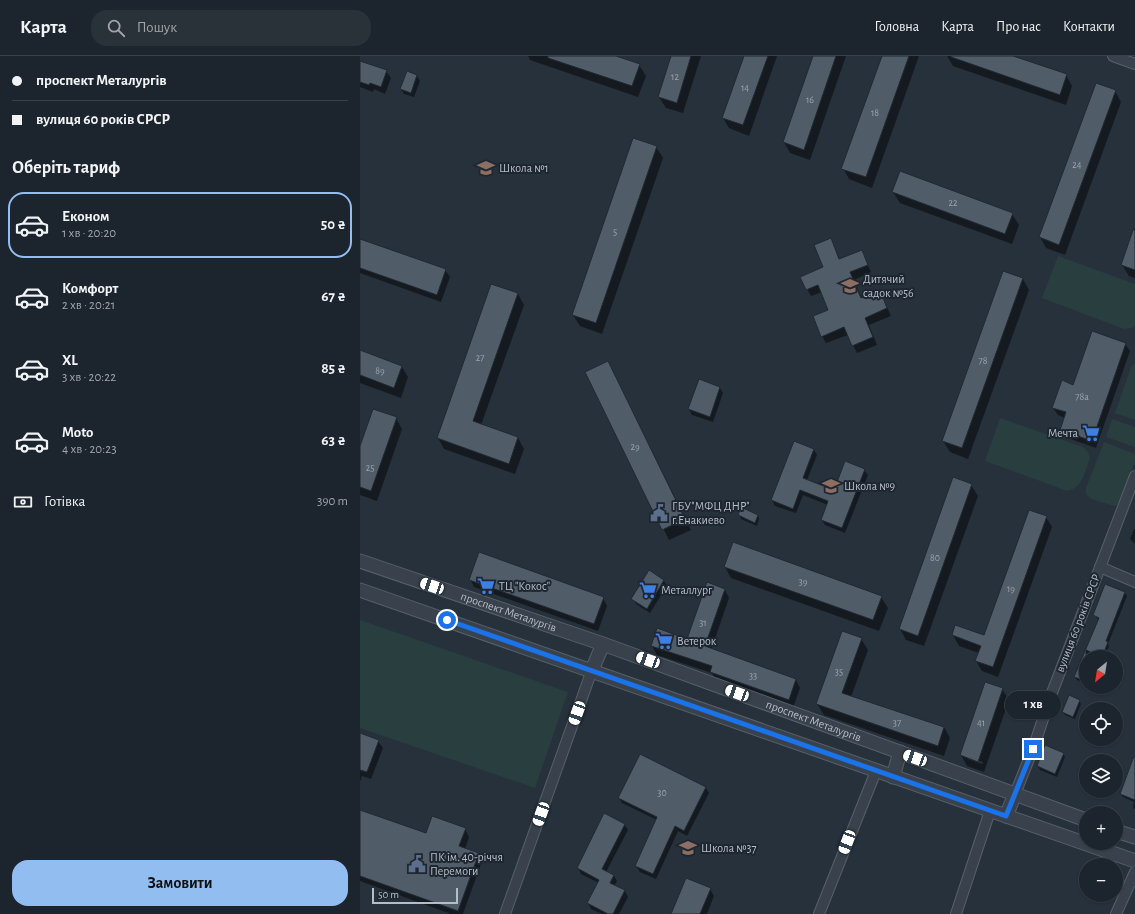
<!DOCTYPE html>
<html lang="uk">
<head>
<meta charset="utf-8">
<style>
	:root { --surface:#1c252d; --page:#293139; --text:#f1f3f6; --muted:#a0a5aa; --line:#3a4249; --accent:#92bdf0 }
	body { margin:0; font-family:"Alegreya Sans",sans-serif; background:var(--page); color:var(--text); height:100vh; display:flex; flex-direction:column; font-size:15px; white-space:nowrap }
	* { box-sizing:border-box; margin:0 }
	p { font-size:13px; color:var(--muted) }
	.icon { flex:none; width:22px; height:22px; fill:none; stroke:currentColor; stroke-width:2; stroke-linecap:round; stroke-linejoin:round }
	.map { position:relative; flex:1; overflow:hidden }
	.sheet { display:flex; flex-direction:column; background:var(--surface); width:360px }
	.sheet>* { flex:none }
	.banner { display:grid; align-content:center; height:88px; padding:0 12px; background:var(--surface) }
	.needle { width:26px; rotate:210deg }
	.controls { position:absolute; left:719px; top:594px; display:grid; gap:8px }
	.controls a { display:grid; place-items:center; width:44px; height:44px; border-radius:50%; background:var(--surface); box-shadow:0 1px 3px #0004,0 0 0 1px var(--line); font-size:20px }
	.scale { position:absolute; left:12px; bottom:10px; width:86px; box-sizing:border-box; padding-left:4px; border:2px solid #b5bdc7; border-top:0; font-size:11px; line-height:14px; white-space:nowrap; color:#b5bdc7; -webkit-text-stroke:3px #1e2731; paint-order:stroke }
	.end { position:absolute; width:18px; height:18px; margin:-9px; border:5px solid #1a73e8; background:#fff; box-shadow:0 0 0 2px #fff }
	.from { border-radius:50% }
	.bubble { position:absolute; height:28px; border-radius:14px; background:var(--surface); box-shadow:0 1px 3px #0004,0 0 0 1px var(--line); font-size:13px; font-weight:700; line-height:28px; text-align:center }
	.car { position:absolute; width:12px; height:24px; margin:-12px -6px; border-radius:5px; box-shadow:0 0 3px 1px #0007; background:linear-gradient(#fff 24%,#345 0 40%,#fff 0 76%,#345 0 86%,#fff 0) }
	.banner b { display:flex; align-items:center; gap:14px; height:38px; font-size:15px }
	.banner b+b { border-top:1px solid var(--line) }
	.banner i { width:10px; height:10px; background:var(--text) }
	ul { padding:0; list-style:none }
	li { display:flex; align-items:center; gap:12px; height:66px; margin:0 8px 6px; padding:0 4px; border:2px solid transparent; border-radius:16px }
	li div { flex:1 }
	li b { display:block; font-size:15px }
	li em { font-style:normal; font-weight:700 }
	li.on { border-color:var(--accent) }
	li>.icon { width:36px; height:36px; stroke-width:1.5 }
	h2 { padding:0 12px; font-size:18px; line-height:48px }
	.pay { display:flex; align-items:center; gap:10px; height:44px; padding:0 12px; font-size:15px }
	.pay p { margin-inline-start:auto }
	.cta { display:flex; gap:8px; margin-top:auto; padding:8px 12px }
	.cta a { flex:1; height:46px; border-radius:16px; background:var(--accent); color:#111; font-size:16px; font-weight:700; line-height:46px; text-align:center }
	header { display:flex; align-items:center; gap:24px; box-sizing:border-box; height:56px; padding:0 20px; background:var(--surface); border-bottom:1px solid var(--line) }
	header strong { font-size:19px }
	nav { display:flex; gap:22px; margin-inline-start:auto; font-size:14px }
	.search { width:280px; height:36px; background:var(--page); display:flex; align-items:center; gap:10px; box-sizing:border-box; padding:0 14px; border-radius:16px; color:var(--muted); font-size:15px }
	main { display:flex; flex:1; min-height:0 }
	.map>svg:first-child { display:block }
	.green { fill:#293e3e }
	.shadow { fill:#0007; fill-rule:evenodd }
	.building { fill:#515c69; stroke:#202933 }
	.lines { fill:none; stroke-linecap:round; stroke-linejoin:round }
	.minor-casing { stroke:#57606a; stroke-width:12 }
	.tertiary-casing { stroke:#57606a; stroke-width:15 }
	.minor { stroke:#39424c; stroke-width:10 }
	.tertiary { stroke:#39424c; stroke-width:13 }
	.route { stroke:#1a73e8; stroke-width:5 }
	.labels { text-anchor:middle; stroke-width:4; stroke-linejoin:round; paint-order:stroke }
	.number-label { font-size:10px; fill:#9ca5b0 }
	.poi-label { font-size:12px; fill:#b5bdc7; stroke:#1e2731; text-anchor:start }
	.street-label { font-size:12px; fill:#b5bdc7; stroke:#1e2731 }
</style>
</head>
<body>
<header>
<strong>Карта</strong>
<div class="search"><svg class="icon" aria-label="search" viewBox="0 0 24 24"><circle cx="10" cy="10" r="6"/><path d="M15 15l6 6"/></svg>Пошук</div>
<nav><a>Головна</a><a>Карта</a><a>Про нас</a><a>Контакти</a></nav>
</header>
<main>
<section class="sheet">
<div class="banner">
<b><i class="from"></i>проспект Металургів</b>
<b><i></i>вулиця 60 років СРСР</b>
</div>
<h2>Оберіть тариф</h2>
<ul>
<li class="on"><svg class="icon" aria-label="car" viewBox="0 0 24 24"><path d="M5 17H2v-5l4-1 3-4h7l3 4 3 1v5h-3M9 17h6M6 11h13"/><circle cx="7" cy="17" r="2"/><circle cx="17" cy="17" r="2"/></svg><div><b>Економ</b><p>1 хв · 20:20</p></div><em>50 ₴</em></li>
<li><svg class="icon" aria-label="car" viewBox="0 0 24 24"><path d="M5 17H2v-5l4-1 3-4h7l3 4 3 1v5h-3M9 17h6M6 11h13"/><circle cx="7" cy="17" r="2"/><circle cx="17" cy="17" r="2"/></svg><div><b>Комфорт</b><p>2 хв · 20:21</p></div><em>67 ₴</em></li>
<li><svg class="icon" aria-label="car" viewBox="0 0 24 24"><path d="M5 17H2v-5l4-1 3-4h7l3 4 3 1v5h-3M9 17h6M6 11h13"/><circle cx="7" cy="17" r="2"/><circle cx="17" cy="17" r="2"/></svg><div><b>XL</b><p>3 хв · 20:22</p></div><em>85 ₴</em></li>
<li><svg class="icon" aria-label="car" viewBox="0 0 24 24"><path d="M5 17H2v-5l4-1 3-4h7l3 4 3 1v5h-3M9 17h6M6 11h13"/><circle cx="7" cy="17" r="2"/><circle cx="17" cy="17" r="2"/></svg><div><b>Moto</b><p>4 хв · 20:23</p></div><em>63 ₴</em></li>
</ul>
<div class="pay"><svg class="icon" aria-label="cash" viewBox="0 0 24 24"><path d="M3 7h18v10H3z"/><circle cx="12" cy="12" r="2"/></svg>Готівка<p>390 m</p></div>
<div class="cta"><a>Замовити</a></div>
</section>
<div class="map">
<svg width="775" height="858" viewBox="0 0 775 858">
	<rect width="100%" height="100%" fill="#26313c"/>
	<g class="green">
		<polygon points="698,200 775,228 775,269 772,272 764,273 682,242"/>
		<polygon points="775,307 775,364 755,357 771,311"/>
		<path d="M640,362L723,391L728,396L730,402C725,415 723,432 707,435L625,405Z"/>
		<polygon points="752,363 775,371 775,391 746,381"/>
		<polygon points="744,386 775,398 775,406 757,449 754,450 731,443 726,438 726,432"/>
		<polygon points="0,564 208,636 175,732 0,672"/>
	</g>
	<g class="shadow">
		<polygon points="168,0 253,0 279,9 286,20 278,41 170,4"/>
		<polygon points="312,0 341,0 323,57 306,52 299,41"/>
		<polygon points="385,0 417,0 389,80 369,72 363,62"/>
		<polygon points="454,0 486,0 450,104 430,97 424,86"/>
		<polygon points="523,0 559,0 512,132 489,123 483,112"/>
		<polygon points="587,0 650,0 706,19 712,30 706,49 593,10"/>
		<polygon points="0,5 26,15 31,22 25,38 14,33 13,36 0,31"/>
		<polygon points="57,20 60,25 54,41 44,38 41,33"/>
		<polygon points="755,35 761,46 705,199 686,192 680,181"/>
		<polygon points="296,91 303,102 242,278 220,270 213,259"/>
		<polygon points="533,136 652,158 659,169 652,188 540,147"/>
		<polygon points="775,172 775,222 769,220 762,209"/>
		<polygon points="470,183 480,204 505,203 511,216 494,224 502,242 519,235 531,260 509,269 517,289 497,297 488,279 466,287 462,280 469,255 462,236 451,240 447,233 464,212"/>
		<polygon points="0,184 85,214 90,221 81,246 0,217"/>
		<polygon points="644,216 663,223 669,234 608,403 590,396 583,385"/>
		<polygon points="158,238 164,249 121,369 158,382 164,393 155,418 84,393 78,382"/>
		<polygon points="765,288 770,295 736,392 705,381 701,374 705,362 698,359 693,352 714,330"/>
		<polygon points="0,295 42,311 48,321 41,342 0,327"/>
		<polygon points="248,306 331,474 309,484 226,317"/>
		<polygon points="339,325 360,332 363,337 353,366 332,359 329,353"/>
		<polygon points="36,362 42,373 17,445 0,439 0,393"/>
		<polygon points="454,394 457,399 447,424 474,435 504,414 508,419 485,477 465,469 462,464 468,449 443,439 436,457 415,450 412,444"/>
		<polygon points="611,429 618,440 564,590 546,584 540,573"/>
		<polygon points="379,459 398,459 399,463 397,470 381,463"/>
		<polygon points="686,461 692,471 638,621 622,615 616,605 619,597 599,590 593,579 625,580"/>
		<polygon points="774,473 775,473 775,488 770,483"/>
		<polygon points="365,511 521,541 528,552 519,575 371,522"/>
		<polygon points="289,516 304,525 307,530 290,557 276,548 273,543"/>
		<polygon points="110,523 243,542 247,550 238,575 114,531"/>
		<polygon points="365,534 369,542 351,594 436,624 440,632 433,652 356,624 352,617 297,599 292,590 327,584"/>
		<polygon points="765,537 767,540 748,588 749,590 745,601 726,601 726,627 717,624 715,621 739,564 734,559"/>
		<polygon points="501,583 508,594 491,641 584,671 590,682 584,700 464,659 457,648"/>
		<path d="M642,633L649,644L624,716L607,710L601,699ZM608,701L623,706L622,708L608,703Z"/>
		<polygon points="719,645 721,648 715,663 705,659 703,656"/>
		<polygon points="0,678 18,685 23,692 11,723 2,720 0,726"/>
		<polygon points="703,698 705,701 697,721 680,714 678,710"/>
		<polygon points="775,710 775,754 773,751 774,746 763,741 761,738"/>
		<polygon points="346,732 349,737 327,780 318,775 296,823 280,816 276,810 297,764 262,747 259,742"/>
		<polygon points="0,755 67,779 105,773 109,781 105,793 118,798 122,805 103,858 91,858 0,825"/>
		<polygon points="264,768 268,774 246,816 254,820 257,825 254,830 265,835 268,841 259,858 242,858 231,853 228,847 239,827 221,818 218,812"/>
		<polygon points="350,833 354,840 347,858 312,858"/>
	</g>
	<g class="building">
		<polygon points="188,0 256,0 280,8 272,30 188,2"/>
		<polygon points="311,0 331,0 317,47 298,41"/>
		<polygon points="384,0 408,0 383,69 362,62"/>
		<polygon points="453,0 476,0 444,94 423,86"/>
		<polygon points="522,0 549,0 506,121 481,113"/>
		<polygon points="591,0 653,0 707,18 700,39 591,1"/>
		<polygon points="0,5 27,14 21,31 10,27 9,29 0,26"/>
		<polygon points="47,15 57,19 51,37 40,33"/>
		<polygon points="736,27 756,34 699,189 679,181"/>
		<polygon points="273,82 297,90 236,267 212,259"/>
		<polygon points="540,115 653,157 645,178 532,136"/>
		<polygon points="773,174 775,174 775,214 761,209"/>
		<polygon points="471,182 479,203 502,194 508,209 490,216 501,242 520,234 527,252 505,262 513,281 492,290 484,271 461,281 453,260 468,254 458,229 446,234 440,221 463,211 454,189"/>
		<polygon points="0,183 86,213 77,239 0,212"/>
		<polygon points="643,215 663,222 602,392 582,385"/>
		<polygon points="131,228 158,237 113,365 158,381 149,408 77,382"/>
		<polygon points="732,275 766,287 732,385 700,374 706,356 692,352 702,324 713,329"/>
		<polygon points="0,294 42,310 34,332 0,319"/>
		<polygon points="248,305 325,463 302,474 225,316"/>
		<polygon points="339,323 360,331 350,361 328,353"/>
		<polygon points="13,353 37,361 11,435 0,431 0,390"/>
		<polygon points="434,385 454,393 443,422 474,434 485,405 505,413 482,472 461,464 468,445 440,434 433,453 411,444"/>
		<polygon points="593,421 612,428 558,580 539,573"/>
		<polygon points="381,451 398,459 395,467 378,459"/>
		<polygon points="669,454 687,460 633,611 615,605 621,590 592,579 595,569 624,579"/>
		<polygon points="373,486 522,540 513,564 364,511"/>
		<polygon points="119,496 244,541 234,568 109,524"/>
		<polygon points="289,514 304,524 287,553 271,543"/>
		<polygon points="347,526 365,533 345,590 436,623 429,644 350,616 352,610 291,590 297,572 327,583"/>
		<polygon points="745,528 765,536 746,585 748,586 742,601 726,594 726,625 714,621 739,562 733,559"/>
		<polygon points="482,575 502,582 482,637 584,671 578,690 456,648"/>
		<polygon points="625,626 643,632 618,706 600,699"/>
		<polygon points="709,639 720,644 713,661 702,656"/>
		<polygon points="0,677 19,684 7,716 0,714"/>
		<polygon points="685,689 704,697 695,718 677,710"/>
		<polygon points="280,698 346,731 324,775 315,770 293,818 275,810 297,761 258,742"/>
		<polygon points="774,700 775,700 775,744 760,738"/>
		<polygon points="0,754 66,777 72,760 106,772 99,790 119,797 98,855 0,820"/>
		<polygon points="244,757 265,768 242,813 254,819 250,827 265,834 253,858 248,858 227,847 239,824 217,812"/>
		<polygon points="326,822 351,832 340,858 311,858"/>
	</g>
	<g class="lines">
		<g class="minor-casing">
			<g id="minor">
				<polyline points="753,0 775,8"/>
				<polyline points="740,511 775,526"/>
				<polyline points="655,738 673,693 690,642 775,420"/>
				<polyline points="145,858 232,614"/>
				<polyline points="459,858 516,715"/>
				<polyline points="596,858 630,755"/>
				<polyline points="756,858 775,816"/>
			</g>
		</g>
		<g class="tertiary-casing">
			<g id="tertiary">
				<path id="s1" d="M0,505L243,588L726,764"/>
				<polyline points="0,534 775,805"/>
				<polyline points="232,614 243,588"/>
				<polyline points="533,721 540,696"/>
				<polyline points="646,760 655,738"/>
				<polyline points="756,775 775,781"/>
			</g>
		</g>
		<use href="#minor" class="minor"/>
		<use href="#tertiary" class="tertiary"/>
	</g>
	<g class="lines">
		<polyline class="route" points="87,564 646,760 673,693"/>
	</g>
	<defs>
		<g id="school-bare" transform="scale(1.38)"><path d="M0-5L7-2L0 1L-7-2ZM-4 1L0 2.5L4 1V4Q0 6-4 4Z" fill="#8d6e63" stroke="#1e2731" stroke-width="2.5" paint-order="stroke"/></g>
		<g id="supermarket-bare" transform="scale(1.38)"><path d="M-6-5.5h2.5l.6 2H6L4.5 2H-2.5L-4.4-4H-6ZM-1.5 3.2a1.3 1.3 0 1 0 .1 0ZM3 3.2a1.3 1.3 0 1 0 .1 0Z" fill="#3f7fe0" stroke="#1e2731" stroke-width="2.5" paint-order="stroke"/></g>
		<g id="civic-bare" transform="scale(1.38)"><path d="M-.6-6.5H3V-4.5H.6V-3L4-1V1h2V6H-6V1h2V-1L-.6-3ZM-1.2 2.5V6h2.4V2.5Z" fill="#5c6f8a" stroke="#1e2731" stroke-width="2.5" paint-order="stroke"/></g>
	</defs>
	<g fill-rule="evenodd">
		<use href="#school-bare" x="126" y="112"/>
		<use href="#school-bare" x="490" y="230"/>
		<use href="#supermarket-bare" x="731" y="377"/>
		<use href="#school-bare" x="471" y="430"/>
		<use href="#civic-bare" x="299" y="457"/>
		<use href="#supermarket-bare" x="126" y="530"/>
		<use href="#supermarket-bare" x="288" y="534"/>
		<use href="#supermarket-bare" x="304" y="585"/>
		<use href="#school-bare" x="328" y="792"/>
		<use href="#civic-bare" x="57" y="808"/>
	</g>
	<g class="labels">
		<g class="number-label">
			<text x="315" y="24">12</text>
			<text x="385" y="35">14</text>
			<text x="450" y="47">16</text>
			<text x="515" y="60">18</text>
			<text x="717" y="112">24</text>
			<text x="593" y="150">22</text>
			<text x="255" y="179">5</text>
			<text x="120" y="305">27</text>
			<text x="623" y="308">78</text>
			<text x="20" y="318">89</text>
			<text x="722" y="344">78а</text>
			<text x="275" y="394">29</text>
			<text x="10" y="415">25</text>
			<text x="575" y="505">80</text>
			<text x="443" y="529">39</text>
			<text x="651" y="536">19</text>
			<text x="343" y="570">31</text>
			<text x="479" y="619">35</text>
			<text x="393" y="623">33</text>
			<text x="537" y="670">37</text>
			<text x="621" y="670">41</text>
			<text x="302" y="740">30</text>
		</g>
		<g class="poi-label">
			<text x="139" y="116">Школа №1</text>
			<text x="503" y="227">Дитячий<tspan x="503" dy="14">садок №56</tspan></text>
			<text x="718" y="381" text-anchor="end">Мечта</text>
			<text x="484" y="434">Школа №9</text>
			<text x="312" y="454">ГБУ"МФЦ ДНР"<tspan x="312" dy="14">г.Енакиево</tspan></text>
			<text x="139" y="534">ТЦ "Кокос"</text>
			<text x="301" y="538">Металлург</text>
			<text x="317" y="589">Ветерок</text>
			<text x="341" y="796">Школа №37</text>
			<text x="70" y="805">ПК ім. 40-річчя<tspan x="70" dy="14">Перемоги</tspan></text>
		</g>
		<g class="street-label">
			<text dy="4" stroke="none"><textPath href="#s1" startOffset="157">проспект Металургів</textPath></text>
			<text transform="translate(718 567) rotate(-69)" y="4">вулиця 60 років СРСР</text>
			<text dy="4" stroke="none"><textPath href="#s1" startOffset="481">проспект Металургів</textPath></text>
		</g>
	</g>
</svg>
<div class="controls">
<a><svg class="needle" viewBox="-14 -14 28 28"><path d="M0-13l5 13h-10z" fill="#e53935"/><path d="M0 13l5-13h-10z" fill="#a0a5aa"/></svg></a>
<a><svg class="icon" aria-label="locate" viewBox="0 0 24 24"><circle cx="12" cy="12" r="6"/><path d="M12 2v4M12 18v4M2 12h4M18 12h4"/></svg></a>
<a><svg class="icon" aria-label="layers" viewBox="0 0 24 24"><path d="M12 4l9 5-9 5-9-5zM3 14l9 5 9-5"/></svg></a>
<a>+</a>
<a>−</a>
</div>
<div class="scale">50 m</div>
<i class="end from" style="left:87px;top:564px"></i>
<i class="end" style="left:673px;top:693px"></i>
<div class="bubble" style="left:645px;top:635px;width:56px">1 хв</div>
<i class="car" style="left:72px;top:530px;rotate:289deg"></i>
<i class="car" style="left:288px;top:604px;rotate:290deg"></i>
<i class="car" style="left:377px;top:637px;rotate:290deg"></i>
<i class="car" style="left:217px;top:657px;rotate:200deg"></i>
<i class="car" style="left:555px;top:702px;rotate:290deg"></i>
<i class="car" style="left:181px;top:758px;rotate:200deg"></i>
<i class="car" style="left:487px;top:786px;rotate:201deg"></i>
</div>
</main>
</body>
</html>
